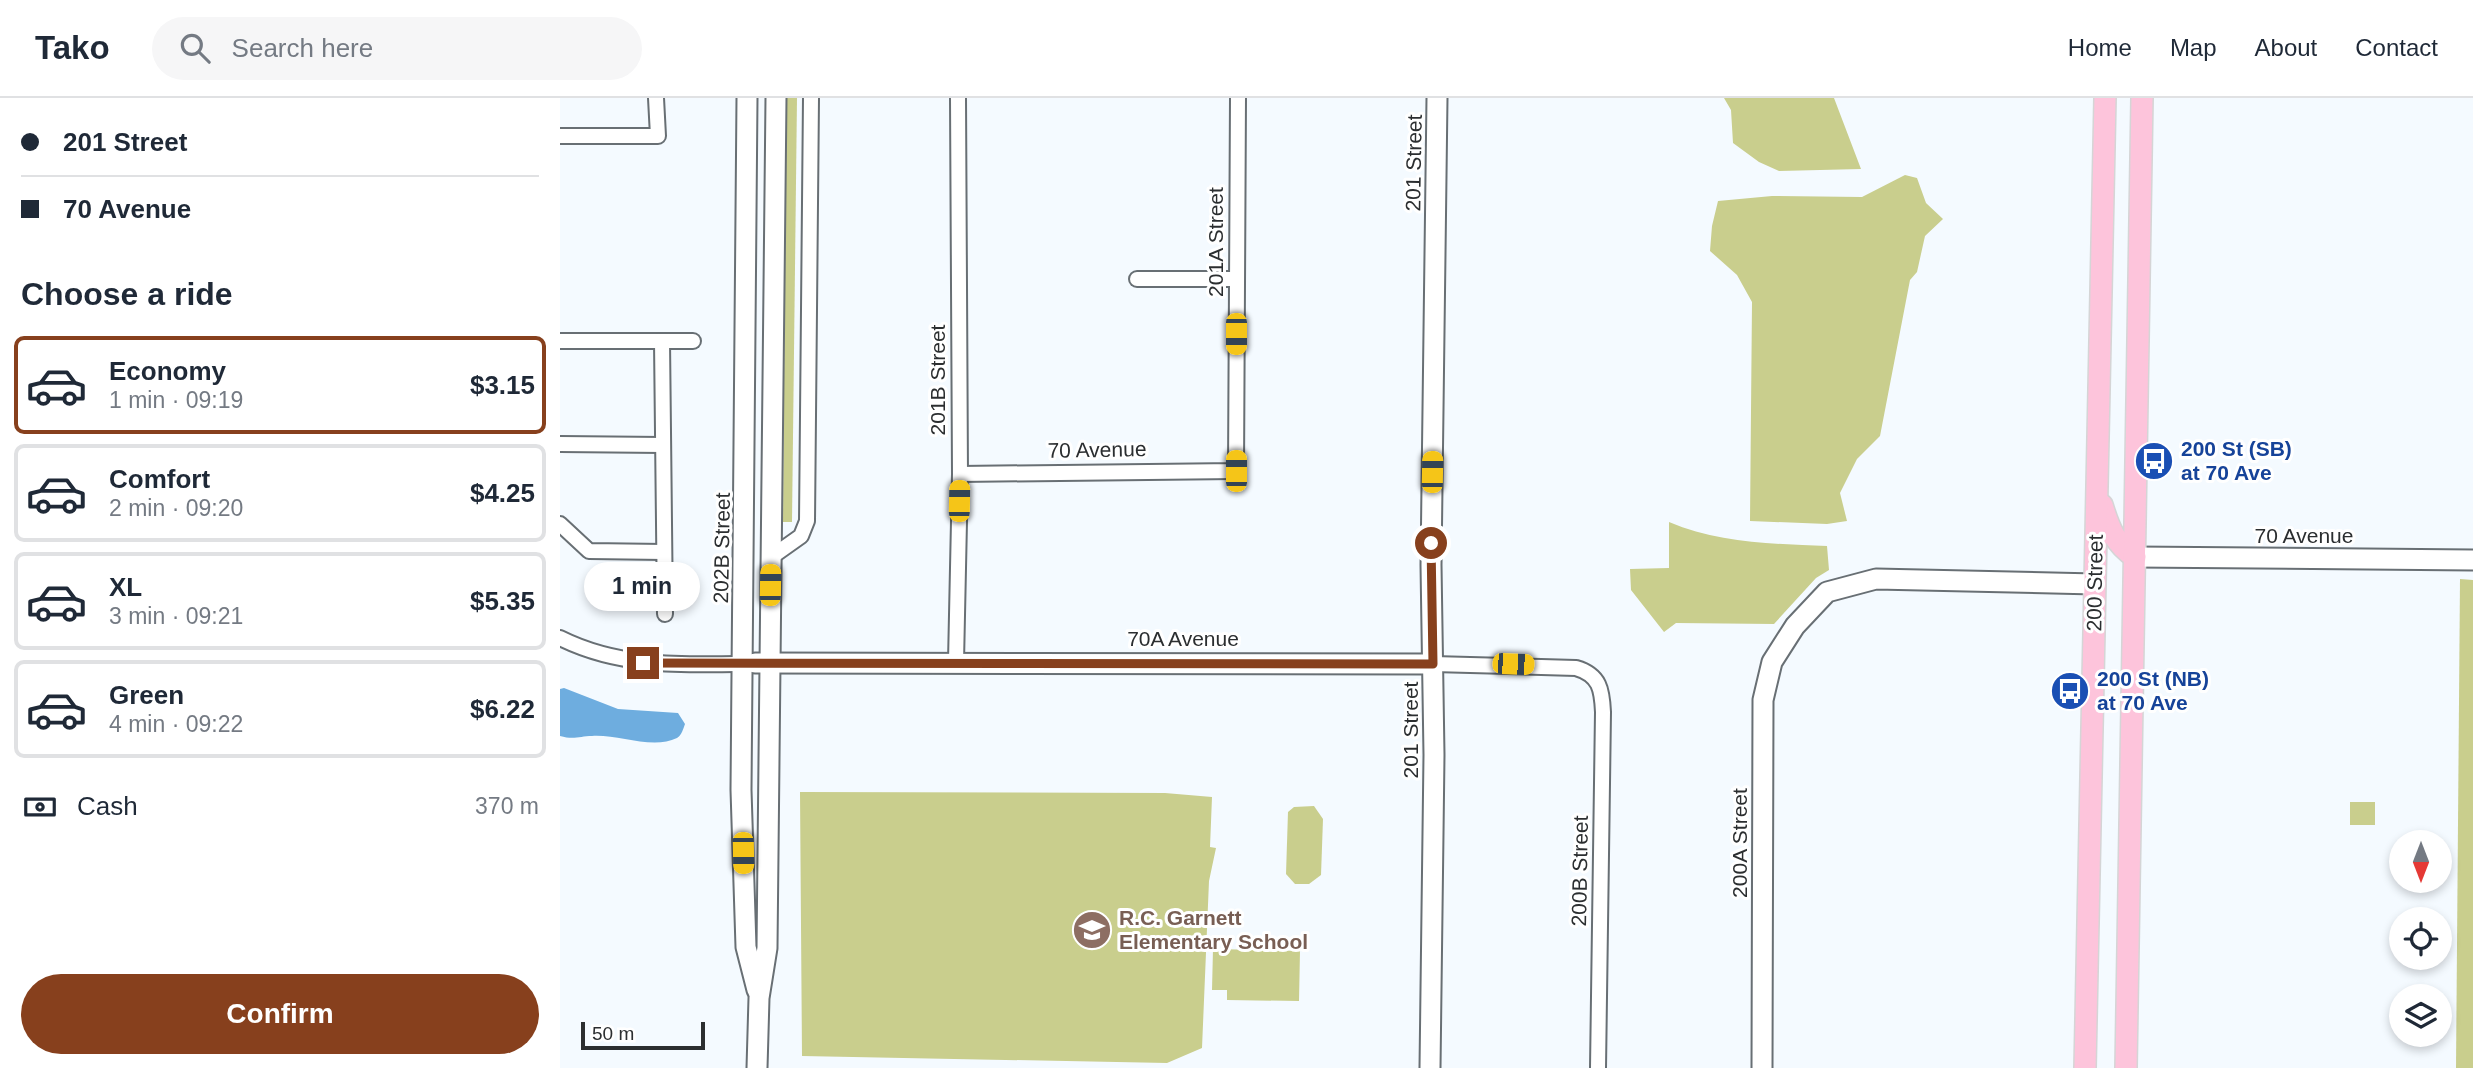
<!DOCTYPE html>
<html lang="en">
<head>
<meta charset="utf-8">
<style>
	:root { --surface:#fff; --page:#f6f6f7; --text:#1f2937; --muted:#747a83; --line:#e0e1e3; --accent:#87401d }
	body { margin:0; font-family:Helvetica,sans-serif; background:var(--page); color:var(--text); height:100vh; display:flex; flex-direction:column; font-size:26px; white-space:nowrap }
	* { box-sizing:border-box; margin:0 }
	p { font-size:23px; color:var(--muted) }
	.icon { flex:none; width:38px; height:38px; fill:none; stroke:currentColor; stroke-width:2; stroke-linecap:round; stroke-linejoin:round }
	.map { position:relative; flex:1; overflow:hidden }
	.panel { display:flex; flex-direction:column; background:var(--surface); width:560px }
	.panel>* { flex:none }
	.banner { display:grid; align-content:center; height:154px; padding:0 21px; background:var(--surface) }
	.needle { width:46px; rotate:180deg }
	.tools { position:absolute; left:1829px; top:732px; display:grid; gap:14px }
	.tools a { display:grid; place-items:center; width:63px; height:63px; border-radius:50%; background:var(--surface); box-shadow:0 4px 10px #0003; font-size:35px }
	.scale { position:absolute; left:21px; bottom:18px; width:124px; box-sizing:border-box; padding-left:7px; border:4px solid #2b2e30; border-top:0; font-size:19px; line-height:24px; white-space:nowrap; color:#2b2e30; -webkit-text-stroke:5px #fff; paint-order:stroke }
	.end { position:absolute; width:32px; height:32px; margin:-16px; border:9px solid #87401d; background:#fff; box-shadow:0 0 0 4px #fff }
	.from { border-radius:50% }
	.bubble { position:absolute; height:49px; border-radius:24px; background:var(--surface); box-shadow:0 4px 10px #0003; font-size:23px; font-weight:700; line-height:49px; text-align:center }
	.car { position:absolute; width:21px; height:42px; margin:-21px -10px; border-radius:9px; box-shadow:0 0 5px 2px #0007; background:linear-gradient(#f5c518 24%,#345 0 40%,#f5c518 0 76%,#345 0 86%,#f5c518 0) }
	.banner b { display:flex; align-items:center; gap:24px; height:66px; font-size:26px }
	.banner b+b { border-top:2px solid var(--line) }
	.banner i { width:18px; height:18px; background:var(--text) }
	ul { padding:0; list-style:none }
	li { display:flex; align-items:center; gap:21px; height:98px; margin:0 14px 10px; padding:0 7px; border:4px solid var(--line); border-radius:10px }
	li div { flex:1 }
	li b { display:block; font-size:26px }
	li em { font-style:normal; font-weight:700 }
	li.on { border-color:var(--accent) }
	li>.icon { width:63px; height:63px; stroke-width:1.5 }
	h2 { padding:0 21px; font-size:32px; line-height:84px }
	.pay { display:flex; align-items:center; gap:18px; height:77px; padding:0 21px; font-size:26px }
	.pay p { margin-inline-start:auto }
	.primary-button { display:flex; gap:14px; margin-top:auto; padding:14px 21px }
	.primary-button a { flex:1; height:80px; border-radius:42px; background:var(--accent); color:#fff; font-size:28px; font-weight:700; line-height:80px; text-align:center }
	header { display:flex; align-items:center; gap:42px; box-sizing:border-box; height:98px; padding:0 35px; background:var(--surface); border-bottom:2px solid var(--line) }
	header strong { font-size:33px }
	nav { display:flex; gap:38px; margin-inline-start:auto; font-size:24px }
	.search { width:490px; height:63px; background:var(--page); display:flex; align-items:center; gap:18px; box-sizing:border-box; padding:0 24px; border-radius:38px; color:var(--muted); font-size:26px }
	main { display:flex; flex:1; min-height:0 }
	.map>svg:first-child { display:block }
	.green { fill:#c9ce8d }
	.water { fill:#6eaddf }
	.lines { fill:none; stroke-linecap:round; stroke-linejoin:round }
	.street-casing { stroke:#686f74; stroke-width:18 }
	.secondary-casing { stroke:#686f74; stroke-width:23 }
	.primary-casing { stroke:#d5d5d6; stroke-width:24 }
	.street { stroke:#fff; stroke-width:14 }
	.secondary { stroke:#fff; stroke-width:19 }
	.primary { stroke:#fdc4db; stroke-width:21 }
	.route { stroke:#87401d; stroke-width:9 }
	.labels { text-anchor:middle; stroke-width:6; stroke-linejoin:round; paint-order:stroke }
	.street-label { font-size:21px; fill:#2b2e30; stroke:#fff }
	.transit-label { font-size:21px; font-weight:bold; fill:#164399; stroke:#fff; text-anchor:start }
	.education-label { font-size:21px; font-weight:bold; fill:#785e54; stroke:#fff; text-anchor:start }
</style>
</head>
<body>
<header>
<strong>Tako</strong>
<div class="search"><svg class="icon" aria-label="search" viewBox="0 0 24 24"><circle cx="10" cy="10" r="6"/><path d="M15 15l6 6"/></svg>Search here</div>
<nav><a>Home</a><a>Map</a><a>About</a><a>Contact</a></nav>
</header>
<main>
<section class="panel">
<div class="banner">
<b><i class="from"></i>201 Street</b>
<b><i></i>70 Avenue</b>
</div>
<h2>Choose a ride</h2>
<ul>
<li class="on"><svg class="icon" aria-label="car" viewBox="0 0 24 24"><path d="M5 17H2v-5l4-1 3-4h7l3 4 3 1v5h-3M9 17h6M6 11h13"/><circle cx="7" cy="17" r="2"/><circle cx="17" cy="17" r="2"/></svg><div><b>Economy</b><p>1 min · 09:19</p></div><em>$3.15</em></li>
<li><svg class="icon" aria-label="car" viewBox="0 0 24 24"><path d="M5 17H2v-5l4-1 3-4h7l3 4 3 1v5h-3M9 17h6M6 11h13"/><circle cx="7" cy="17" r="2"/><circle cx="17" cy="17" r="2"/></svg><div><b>Comfort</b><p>2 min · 09:20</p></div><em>$4.25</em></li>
<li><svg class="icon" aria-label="car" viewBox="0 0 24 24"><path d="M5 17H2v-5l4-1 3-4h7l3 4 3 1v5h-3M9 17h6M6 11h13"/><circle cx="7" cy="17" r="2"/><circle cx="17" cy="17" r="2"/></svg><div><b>XL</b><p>3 min · 09:21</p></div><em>$5.35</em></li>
<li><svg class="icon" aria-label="car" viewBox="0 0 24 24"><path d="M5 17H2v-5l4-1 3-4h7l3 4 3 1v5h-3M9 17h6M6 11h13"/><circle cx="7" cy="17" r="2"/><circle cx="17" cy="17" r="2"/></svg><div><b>Green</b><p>4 min · 09:22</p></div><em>$6.22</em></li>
</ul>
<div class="pay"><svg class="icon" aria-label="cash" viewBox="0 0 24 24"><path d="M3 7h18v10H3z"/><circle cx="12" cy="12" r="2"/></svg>Cash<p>370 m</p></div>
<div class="primary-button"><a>Confirm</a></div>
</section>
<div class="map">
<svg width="1913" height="970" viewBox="0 0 1913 970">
	<rect width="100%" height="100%" fill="#f4faff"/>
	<g class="green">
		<polygon points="226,0 237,0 232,424 223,424"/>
		<polygon points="1164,0 1274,0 1301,71 1219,73 1199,64 1173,45 1171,12"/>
		<polygon points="1345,77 1357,80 1366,105 1383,121 1365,138 1357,174 1350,182 1320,338 1297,361 1280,395 1287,423 1267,426 1190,423 1192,204 1177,177 1150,153 1152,128 1158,103 1212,98 1302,99"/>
		<path d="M1109,424C1159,445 1213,446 1267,448L1269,472L1256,480L1214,526L1116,525L1104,534L1071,492L1070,471L1109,470Z"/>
		<polygon points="1900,481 1913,482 1913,970 1896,970"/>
		<polygon points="240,694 605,695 652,699 650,749 656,750 649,783 642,950 607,965 242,958"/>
		<rect x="1790" y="704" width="25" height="23"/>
		<polygon points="754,708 763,721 761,777 749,786 735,786 726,776 728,714 734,709"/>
		<polygon points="653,851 740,853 739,903 667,902 667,892 652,892"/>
	</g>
	<path class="water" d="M4,590L58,611L118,615L125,626C123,631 122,637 117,640C93,652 57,636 32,638C20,638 14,642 0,638V591Z"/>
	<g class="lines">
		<g class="street-casing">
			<g id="street">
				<polyline points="0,38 98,38 96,0"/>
				<polyline points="577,181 677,181"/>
				<polyline points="0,243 133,243"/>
				<polyline points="102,243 105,516"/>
				<polyline points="0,346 103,347"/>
				<polyline points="400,376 676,373 678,0"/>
				<polyline points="0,426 29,453 104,454"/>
				<polyline points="210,460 241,438 247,423 251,0"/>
				<path d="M0,540C58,569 119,567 182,566"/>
				<polyline points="396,564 400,376 398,0"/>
				<path d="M873,566L1016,570C1040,577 1042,592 1043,614L1038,970"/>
			</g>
		</g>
		<g class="secondary-casing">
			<g id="secondary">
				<polyline points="187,0 181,692 186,849 197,892"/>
				<polyline points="1575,459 1913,462"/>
				<polyline points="195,565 873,566"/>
				<polyline points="197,970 199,900 207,850 216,0"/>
				<polyline points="870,970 874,657 871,467 877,0"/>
				<polyline points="1202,970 1203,602 1212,564 1235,528 1267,494 1316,481 1535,486"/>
			</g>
		</g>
		<g class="primary-casing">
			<g id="primary">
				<path d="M1542,407C1549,430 1555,446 1575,459"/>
				<polyline points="1525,970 1545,0"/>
				<polyline points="1566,970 1582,0"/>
			</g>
		</g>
		<use href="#street" class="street"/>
		<use href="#secondary" class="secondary"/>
		<use href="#primary" class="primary"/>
	</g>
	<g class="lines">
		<polyline class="route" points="83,565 873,566 871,445"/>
	</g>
	<defs>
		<g id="bus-disc" transform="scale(2.0125)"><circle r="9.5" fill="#1a4fb4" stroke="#fff"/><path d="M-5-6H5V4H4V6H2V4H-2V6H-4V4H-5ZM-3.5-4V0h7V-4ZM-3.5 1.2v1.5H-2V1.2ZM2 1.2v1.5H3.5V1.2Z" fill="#fff"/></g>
		<g id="school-disc" transform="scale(2.0125)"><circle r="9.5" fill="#8d6e63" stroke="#fff"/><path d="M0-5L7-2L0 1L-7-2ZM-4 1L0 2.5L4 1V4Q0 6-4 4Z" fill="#fff"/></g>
	</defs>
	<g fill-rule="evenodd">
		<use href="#bus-disc" x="1594" y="363"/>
		<use href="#bus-disc" x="1510" y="593"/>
		<use href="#school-disc" x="532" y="832"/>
	</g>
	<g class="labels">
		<g class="street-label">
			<text transform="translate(854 65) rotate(-89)" y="7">201 Street</text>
			<text transform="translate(656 144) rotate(-90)" y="7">201A Street</text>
			<text transform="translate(378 282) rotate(-90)" y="7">201B Street</text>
			<text transform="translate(537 352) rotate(-1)" y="7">70 Avenue</text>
			<text x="1744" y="445">70 Avenue</text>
			<text transform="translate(162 450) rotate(-89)" y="7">202B Street</text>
			<text transform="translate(1535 485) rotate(-89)" y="7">200 Street</text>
			<text x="623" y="548">70A Avenue</text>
			<text transform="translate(851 632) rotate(-90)" y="7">201 Street</text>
			<text transform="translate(1180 745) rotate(-90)" y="7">200A Street</text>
			<text transform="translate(1020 773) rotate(-89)" y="7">200B Street</text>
		</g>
		<g class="transit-label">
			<text x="1621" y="358">200 St (SB)<tspan x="1621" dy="24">at 70 Ave</tspan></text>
			<text x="1537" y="588">200 St (NB)<tspan x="1537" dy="24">at 70 Ave</tspan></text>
		</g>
		<g class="education-label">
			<text x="559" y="827">R.C. Garnett<tspan x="559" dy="24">Elementary School</tspan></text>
		</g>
	</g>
</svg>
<div class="tools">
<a><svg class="needle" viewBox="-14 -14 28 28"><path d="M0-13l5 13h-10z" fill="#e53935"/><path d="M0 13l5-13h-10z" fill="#747a83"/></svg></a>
<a><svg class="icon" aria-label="locate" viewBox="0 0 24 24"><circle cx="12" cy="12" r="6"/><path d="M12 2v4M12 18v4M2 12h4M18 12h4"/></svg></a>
<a><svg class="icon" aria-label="layers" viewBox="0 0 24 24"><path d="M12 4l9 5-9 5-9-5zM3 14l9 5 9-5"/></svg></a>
</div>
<div class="scale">50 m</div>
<i class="end from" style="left:871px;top:445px"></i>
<i class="end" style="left:83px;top:565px"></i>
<div class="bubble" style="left:24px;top:464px;width:116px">1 min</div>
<i class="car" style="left:676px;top:236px;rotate:180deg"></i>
<i class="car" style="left:676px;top:373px;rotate:0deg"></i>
<i class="car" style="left:872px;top:374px;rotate:1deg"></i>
<i class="car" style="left:399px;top:403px;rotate:1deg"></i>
<i class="car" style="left:210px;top:487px;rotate:1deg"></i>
<i class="car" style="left:953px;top:566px;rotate:92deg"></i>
<i class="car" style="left:183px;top:755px;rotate:179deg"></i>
</div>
</main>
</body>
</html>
